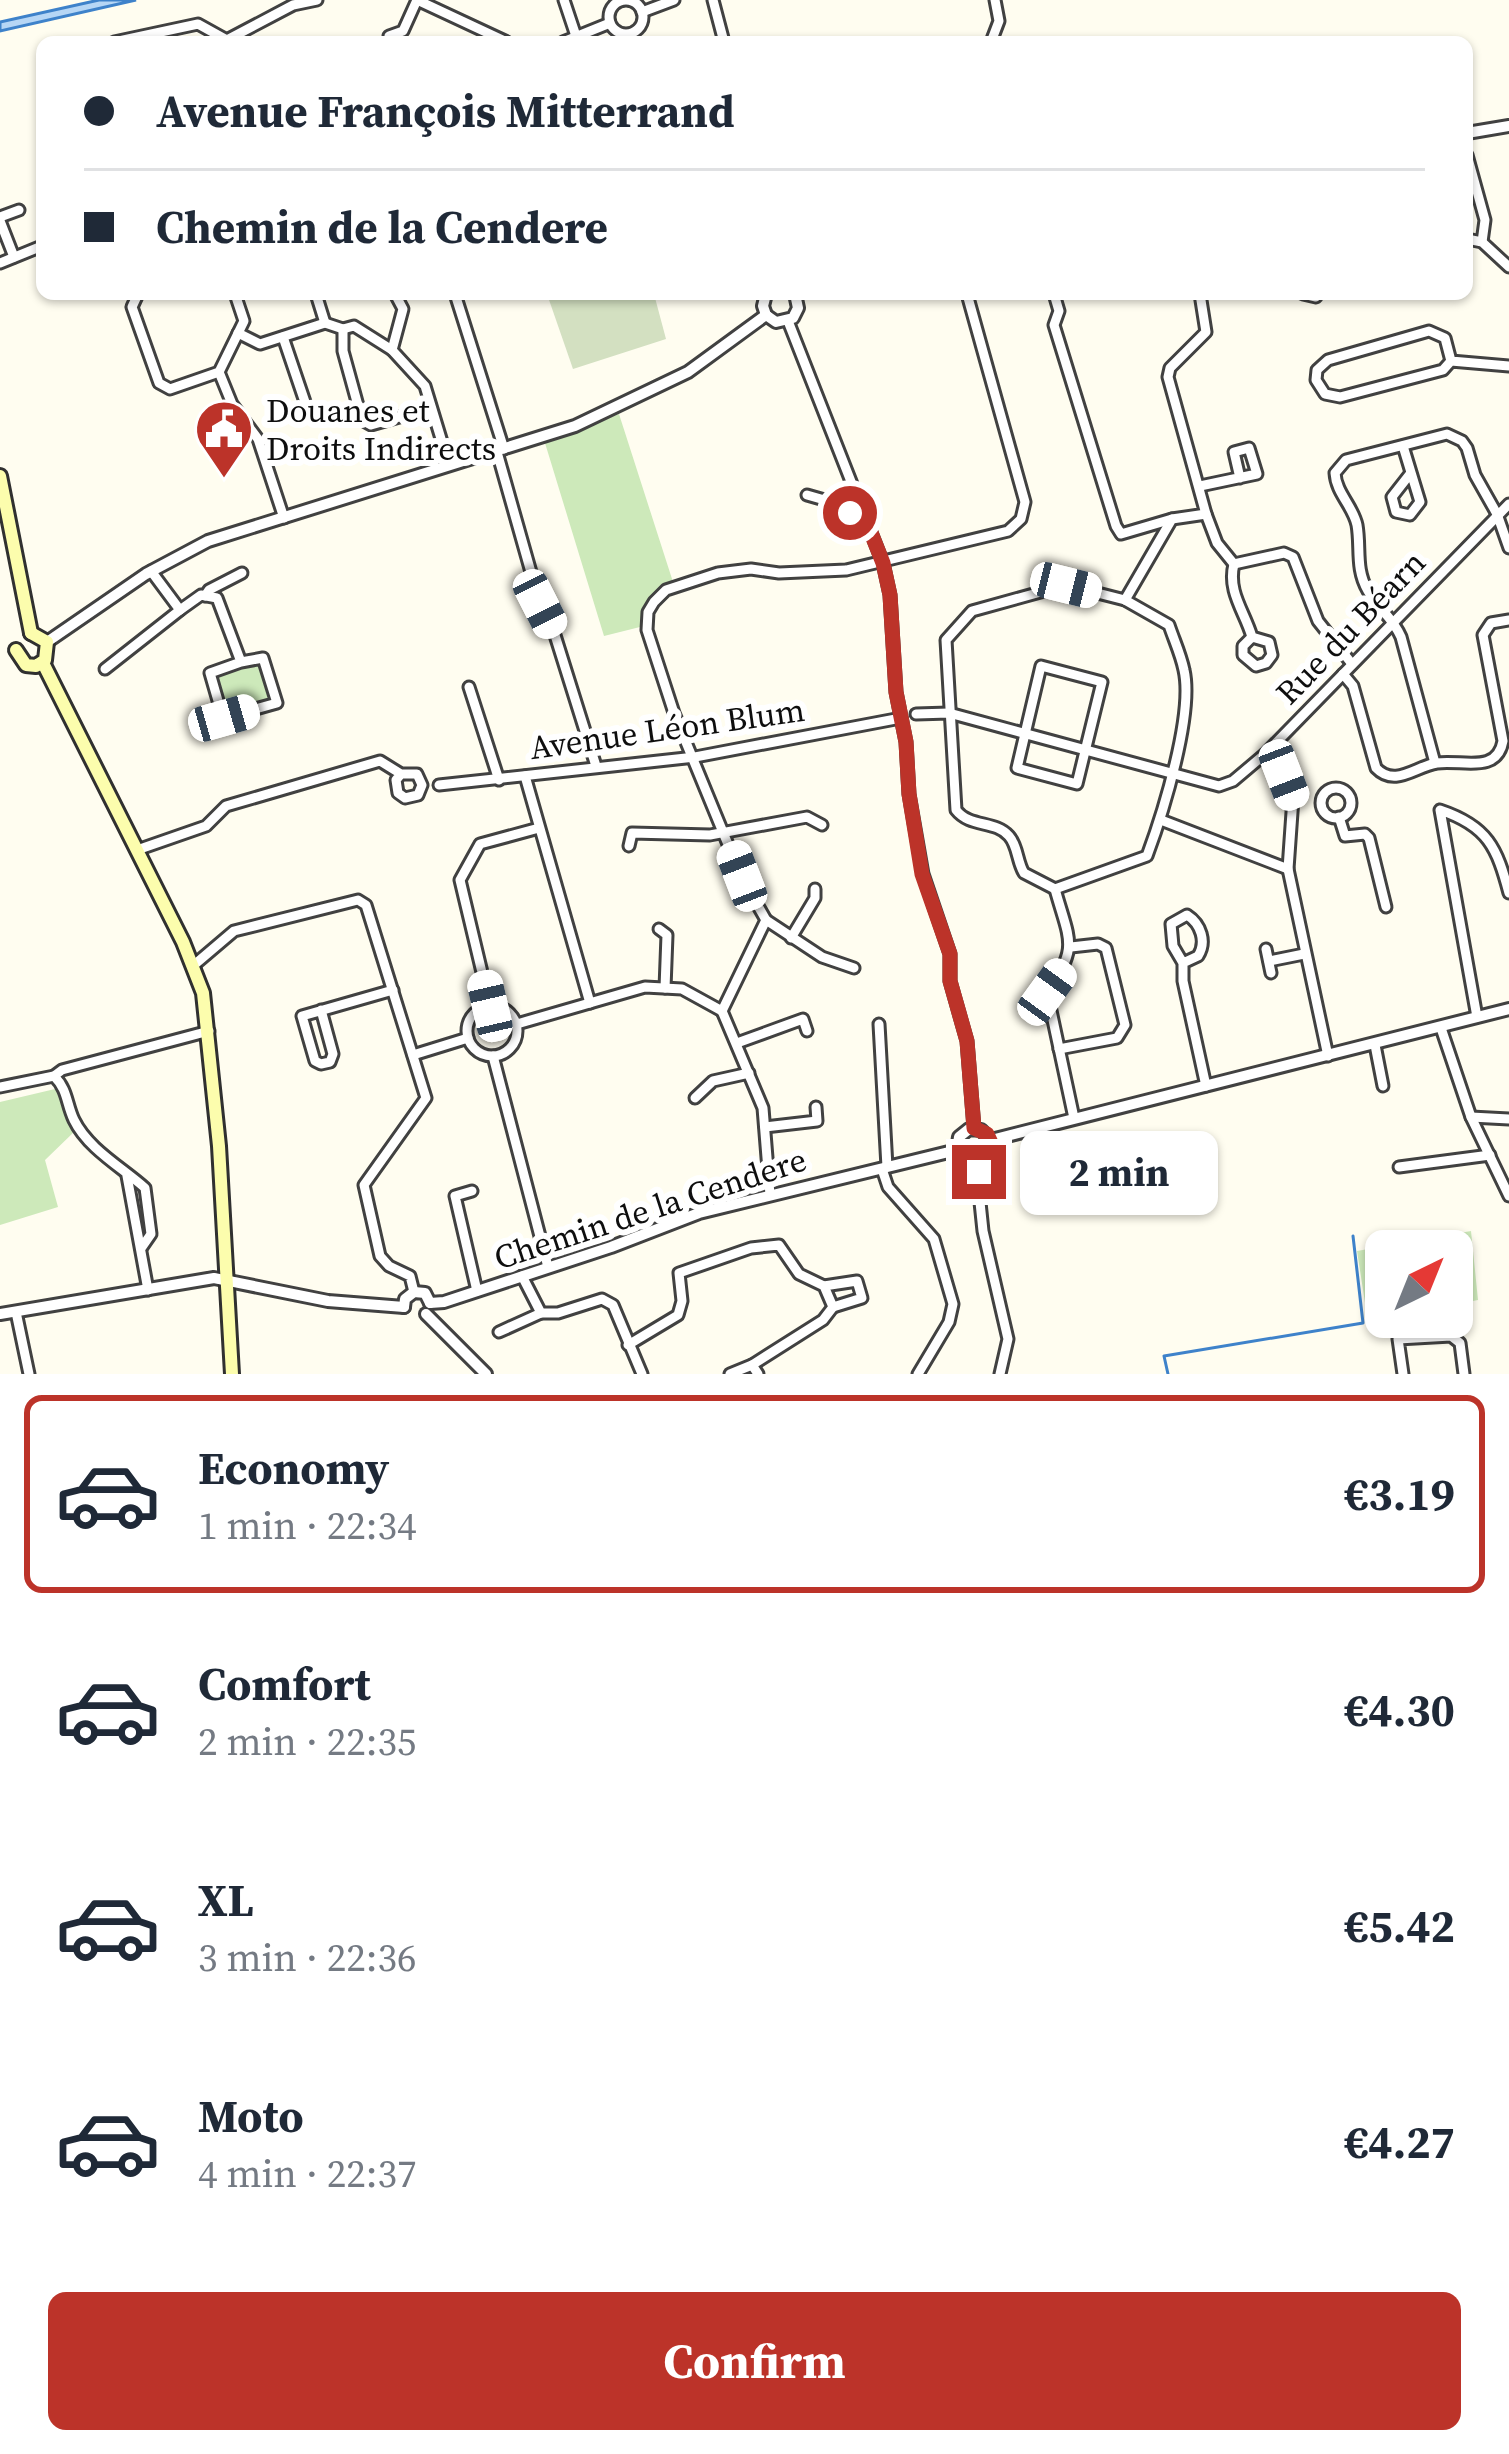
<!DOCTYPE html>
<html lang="en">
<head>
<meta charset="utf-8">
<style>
	:root { --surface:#fff; --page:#f6f6f7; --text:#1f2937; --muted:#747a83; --line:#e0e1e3; --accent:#bc3329 }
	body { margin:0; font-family:"Source Serif 4",serif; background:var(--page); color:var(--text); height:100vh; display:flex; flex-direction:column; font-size:45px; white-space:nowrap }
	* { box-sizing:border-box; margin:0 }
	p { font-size:39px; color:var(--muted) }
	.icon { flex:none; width:66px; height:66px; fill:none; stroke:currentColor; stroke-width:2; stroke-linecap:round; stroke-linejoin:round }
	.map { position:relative; height:1374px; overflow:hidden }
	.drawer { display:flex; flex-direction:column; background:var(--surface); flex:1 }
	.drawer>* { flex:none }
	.hud { position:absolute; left:36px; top:36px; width:1437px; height:264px; border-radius:18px; box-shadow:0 3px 9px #0004; display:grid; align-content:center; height:264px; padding:0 48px; background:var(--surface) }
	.needle { width:78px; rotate:43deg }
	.fabs { position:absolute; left:1365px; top:1230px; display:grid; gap:24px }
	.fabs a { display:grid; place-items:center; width:108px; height:108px; border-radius:18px; background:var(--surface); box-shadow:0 3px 9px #0004; font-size:60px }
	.end { position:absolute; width:54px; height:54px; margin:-27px; border:15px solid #bc3329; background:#fff; box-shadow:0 0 0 6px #fff }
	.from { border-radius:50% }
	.bubble { position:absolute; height:84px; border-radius:18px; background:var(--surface); box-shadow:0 3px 9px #0004; font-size:39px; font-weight:700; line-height:84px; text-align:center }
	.car { position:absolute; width:36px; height:72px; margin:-36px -18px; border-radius:15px; box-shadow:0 0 9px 3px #0007; background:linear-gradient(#fff 24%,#345 0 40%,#fff 0 76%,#345 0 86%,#fff 0) }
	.hud b { display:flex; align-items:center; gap:42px; height:114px; font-size:45px }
	.hud b+b { border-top:3px solid var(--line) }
	.hud i { width:30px; height:30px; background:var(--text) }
	ul { padding:21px 0 0; list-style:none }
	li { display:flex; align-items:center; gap:36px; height:198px; margin:0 24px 18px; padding:0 24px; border:6px solid transparent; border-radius:18px }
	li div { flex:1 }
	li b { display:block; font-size:45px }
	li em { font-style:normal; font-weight:700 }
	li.on { border-color:var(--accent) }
	li>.icon { width:108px; height:108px; stroke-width:1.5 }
	.action { display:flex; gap:24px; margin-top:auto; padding:24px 48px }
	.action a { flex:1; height:138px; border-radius:18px; background:var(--accent); color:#fff; font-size:48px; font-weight:700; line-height:138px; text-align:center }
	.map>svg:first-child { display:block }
	.green { fill:#cde9ba }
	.cemetery { fill:#d3e0c1 }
	.water { fill:#b6d6f5; stroke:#3e82ca; stroke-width:3 }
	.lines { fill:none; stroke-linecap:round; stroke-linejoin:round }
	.stream { stroke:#3e82ca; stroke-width:3 }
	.minor-casing { stroke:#414141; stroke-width:15 }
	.tertiary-casing { stroke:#414141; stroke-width:16 }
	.secondary-casing { stroke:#303030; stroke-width:18 }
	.minor { stroke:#fff; stroke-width:9 }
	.tertiary { stroke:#fff; stroke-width:10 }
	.secondary { stroke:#fcfdad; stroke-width:12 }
	.route { stroke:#bc3329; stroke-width:15 }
	.labels { text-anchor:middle; stroke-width:12; stroke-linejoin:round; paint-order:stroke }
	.poi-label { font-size:33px; fill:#0e0e0e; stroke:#fff; text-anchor:start }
	.street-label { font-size:33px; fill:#0e0e0e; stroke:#fff }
</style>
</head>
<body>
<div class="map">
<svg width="1509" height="1374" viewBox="0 0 1509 1374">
	<rect width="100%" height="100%" fill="#fffdf0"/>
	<g class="green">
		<polygon points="619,414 673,582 659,591 644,626 604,636 545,443"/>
		<polygon points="260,662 272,700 227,712 216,675"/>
		<path d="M55,1089C67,1099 63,1119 75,1131L45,1160L58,1207L0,1225V1102Z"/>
		<polygon points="1471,1231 1478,1300 1452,1305 1452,1251 1386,1251 1386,1317 1391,1317 1368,1322 1357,1251"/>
	</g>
	<polygon class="cemetery" points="547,294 654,294 666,339 573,369"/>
	<polygon class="water" points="99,0 136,0 0,31 0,22"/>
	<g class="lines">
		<polyline class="stream" points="1168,1374 1164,1356 1363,1323 1353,1236"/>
		<g class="minor-casing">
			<g id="minor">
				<polyline points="417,0 507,42"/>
				<polyline points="564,0 576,36"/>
				<polyline points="713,0 724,42"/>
				<circle cx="626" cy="17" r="17"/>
				<polyline points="642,12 674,0"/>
				<polyline points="389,36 403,31 417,0"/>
				<polyline points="114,42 198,24 225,39"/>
				<polyline points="223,42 293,5 317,0"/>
				<polyline points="563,42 610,23"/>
				<polyline points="991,42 999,21 995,0"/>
				<polyline points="1467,155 1485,220 1482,242"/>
				<polyline points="0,217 19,210"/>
				<polyline points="0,221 14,257"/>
				<polyline points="1467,239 1482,242 1509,267"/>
				<polyline points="0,263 42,246"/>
				<polyline points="138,294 132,307 159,383 170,389 219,372 244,321 235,294"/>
				<polyline points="316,294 325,323"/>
				<polyline points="395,294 403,309 392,350 425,386 449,465"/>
				<polyline points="455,294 504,449"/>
				<polyline points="1054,294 1059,311 1054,325 1116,526 1121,534 1172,519"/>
				<polyline points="1303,294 1316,297"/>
				<polyline points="788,321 883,563 890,595 896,692 906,742 909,794 923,874 950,954 950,981 967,1041 974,1128"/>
				<polyline points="343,329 343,351 362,420 371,425 431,408"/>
				<polyline points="238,333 260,344 325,323 343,329 354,326 392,350"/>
				<polyline points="283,337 305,402"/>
				<polyline points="1451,361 1445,338 1429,331 1328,360 1317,370 1316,380 1325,394 1340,397 1443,370 1451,361 1509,366"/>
				<polyline points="219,372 232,404 258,439 284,518"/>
				<polyline points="1403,446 1420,502 1410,515 1396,512 1392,497 1410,474"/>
				<polyline points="497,452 540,604 554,632 596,766"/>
				<polyline points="1200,486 1257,474 1249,448 1234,452 1240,478"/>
				<polyline points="807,495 835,503 850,513 862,510"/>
				<polyline points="1206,514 1217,543 1234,564 1284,553 1293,557 1318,621 1352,664"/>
				<path d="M1234,564C1227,592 1245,612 1252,637L1243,646V655L1256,666L1266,663L1272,655L1269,642L1252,637"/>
				<polyline points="151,571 180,610 201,595 217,598 241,662 210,673 223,718 277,703 263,658 241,662"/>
				<path d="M1066,585L1125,600L1169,625C1174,640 1181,655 1184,670C1194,714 1163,813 1147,856L1055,889L1024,873C1017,862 1018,846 1009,836C995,820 970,828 956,810L946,640L972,611Z"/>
				<polyline points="205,596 209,590 242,573"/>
				<polyline points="1125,600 1172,519 1206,514 1168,377 1170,368 1206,332 1200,294"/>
				<polygon points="1041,666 1102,682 1077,784 1017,768"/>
				<polyline points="105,669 180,610"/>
				<path d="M1343,674L1353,686L1376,768C1395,788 1416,766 1437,763C1461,759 1497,775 1503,741L1483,635L1491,623L1509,620"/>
				<polyline points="469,687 499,780"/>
				<polyline points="916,714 949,713 1219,786 1233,781 1265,754 1509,504"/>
				<polyline points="1265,754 1284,775 1293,798 1288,869 1328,1056"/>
				<path d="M1435,763L1401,637C1393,618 1378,608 1368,591C1355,569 1361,548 1357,525C1353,506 1336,493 1335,473L1346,460L1447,434L1462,441L1467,448L1475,475L1497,514L1509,548"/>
				<polyline points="525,776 590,1003"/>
				<polyline points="439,785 695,757 901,718"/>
				<circle cx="1336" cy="803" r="15"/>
				<polyline points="1339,817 1345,836 1365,834 1369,838 1386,907"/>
				<polyline points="1161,820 1288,869"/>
				<polyline points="629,846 632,833 710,835 807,817 822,825"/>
				<polyline points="137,850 206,826 226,806 380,761 401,774 417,774 422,785 418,795 405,798 398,793 396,780 401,774"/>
				<path d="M1055,889C1069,940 1080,947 1047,992L1074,1118"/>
				<polyline points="766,920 822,957 854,968"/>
				<polyline points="659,929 667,935 665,988"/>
				<polyline points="791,938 815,898 815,889"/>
				<polyline points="1266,949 1271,973"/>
				<polyline points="1269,961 1304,954"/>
				<path d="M1183,963L1173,946L1171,924L1187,915C1201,924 1207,942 1198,956L1183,963V981L1206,1086"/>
				<polyline points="194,965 234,931 358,900 366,905 426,1098 364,1185 380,1256 389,1266 410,1276 414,1292"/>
				<polyline points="490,1006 460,880 480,844 539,828"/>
				<circle cx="492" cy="1031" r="25"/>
				<polyline points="321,1010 333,1054 330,1062 321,1064 315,1061 302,1016 393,990"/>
				<path d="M1477,1017L1440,810C1488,826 1497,848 1509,893"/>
				<polyline points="517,1024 645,987 682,989 722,1011"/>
				<polyline points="879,1024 887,1167"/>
				<polyline points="1441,1028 1471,1117 1509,1196"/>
				<polyline points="737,1043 803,1019 807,1031"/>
				<polyline points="1375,1045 1383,1086"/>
				<polyline points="1059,1049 1117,1038 1125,1025 1106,948 1098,944 1071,947"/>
				<polyline points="413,1055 468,1038"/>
				<polyline points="493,1056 548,1267"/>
				<path d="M54,1076C68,1090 66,1103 74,1120C88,1149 123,1168 145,1188L151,1234L142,1247"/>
				<polyline points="0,1087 54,1076 62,1070 209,1031"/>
				<polyline points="695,1098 713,1081 749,1073"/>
				<polyline points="1471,1117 1509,1119"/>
				<polyline points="765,1127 817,1121 816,1107"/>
				<polyline points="976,1164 983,1231 1008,1339 1000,1374"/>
				<polyline points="1399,1167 1490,1155"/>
				<polyline points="882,1169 888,1187 934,1239 953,1304 949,1322 918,1374"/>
				<polyline points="127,1176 148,1290"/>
				<polyline points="472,1191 455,1196 477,1291"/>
				<polyline points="770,1195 763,1108 722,1011 766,920 741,876 674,713 647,630 648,612 654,602 666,590 718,573 751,569 779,573 846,570 1008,531 1021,519 1025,502 967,294"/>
				<polyline points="522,1276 541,1313 558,1313 602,1299 613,1305 642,1374"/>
				<polyline points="824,1286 857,1281 862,1298 833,1307"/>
				<polyline points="16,1312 29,1374"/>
				<polyline points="499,1332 541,1313"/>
				<polyline points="628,1345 678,1315 682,1301 679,1273 751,1248 779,1245 799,1274 824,1286 833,1307 823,1320 752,1365"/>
				<polyline points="730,1374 752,1365 758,1374"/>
				<polyline points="1403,1374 1398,1339 1451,1336 1460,1343 1464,1374"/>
			</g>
		</g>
		<g class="tertiary-casing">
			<g id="tertiary">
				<polyline points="1467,133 1509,126"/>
				<polyline points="766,294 763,306 766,315"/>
				<polyline points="766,315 776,322 793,318 798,308 795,294"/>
				<polyline points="47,642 146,574 208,541 575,426 688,372 766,315"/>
				<polyline points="991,1140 1509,1009"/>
				<polyline points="957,1150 964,1160 981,1162 989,1155 991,1140"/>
				<polyline points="957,1150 959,1137 969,1129 981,1130 991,1140"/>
				<polyline points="430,1303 444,1302 611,1247 699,1213 957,1150"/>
				<polyline points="404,1307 405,1299 414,1292 425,1293 430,1303"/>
				<polyline points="0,1314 214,1278 328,1301 404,1307"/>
				<polyline points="426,1314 486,1374"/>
			</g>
		</g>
		<g class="secondary-casing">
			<g id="secondary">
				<polyline points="0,476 31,633"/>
				<polyline points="16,650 26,665 36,666 45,660 47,642 31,633"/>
				<polyline points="43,663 183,942 203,993 219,1146 232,1374"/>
			</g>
		</g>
		<use href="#minor" class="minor"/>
		<use href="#tertiary" class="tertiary"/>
		<use href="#secondary" class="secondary"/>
	</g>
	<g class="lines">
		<polyline class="route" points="850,513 862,510 883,563 890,595 896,692 906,742 909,794 922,874 950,954 950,981 967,1041 974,1128 987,1134 992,1145 986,1160 976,1163 979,1172"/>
	</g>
	<defs>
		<g id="civic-pin" transform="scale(3)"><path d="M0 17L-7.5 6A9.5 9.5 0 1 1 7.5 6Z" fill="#bc3329" stroke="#fff"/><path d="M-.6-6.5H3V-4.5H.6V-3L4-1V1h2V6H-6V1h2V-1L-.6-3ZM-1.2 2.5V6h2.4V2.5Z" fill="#fff"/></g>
	</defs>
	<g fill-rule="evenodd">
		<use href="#civic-pin" x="224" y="429"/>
	</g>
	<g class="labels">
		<g class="poi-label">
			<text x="266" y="422">Douanes et<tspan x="266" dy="38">Droits Indirects</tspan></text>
		</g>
		<g class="street-label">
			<text transform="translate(1350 627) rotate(-46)" y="12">Rue du Béarn</text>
			<text transform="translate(667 728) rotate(-8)" y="12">Avenue Léon Blum</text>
			<text transform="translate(650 1208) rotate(-18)" y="12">Chemin de la Cendere</text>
		</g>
	</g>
</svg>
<div class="fabs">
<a><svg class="needle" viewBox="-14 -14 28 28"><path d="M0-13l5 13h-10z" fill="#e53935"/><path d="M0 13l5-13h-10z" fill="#747a83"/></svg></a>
</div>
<i class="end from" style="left:850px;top:513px"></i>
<i class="end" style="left:979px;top:1172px"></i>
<div class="bubble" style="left:1020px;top:1131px;width:198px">2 min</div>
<i class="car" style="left:1066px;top:585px;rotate:104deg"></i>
<i class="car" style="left:540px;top:604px;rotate:153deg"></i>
<i class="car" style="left:224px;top:718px;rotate:74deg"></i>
<i class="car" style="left:1284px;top:775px;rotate:159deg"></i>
<i class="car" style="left:742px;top:876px;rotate:339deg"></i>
<i class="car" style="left:1047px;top:992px;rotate:36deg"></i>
<i class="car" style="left:490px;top:1006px;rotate:347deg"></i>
<div class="hud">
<b><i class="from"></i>Avenue François Mitterrand</b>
<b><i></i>Chemin de la Cendere</b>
</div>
</div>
<section class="drawer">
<ul>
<li class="on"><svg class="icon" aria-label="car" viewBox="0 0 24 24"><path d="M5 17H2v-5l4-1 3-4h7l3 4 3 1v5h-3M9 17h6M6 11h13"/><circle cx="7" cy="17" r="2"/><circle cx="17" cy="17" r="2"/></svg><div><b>Economy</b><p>1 min · 22:34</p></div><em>€3.19</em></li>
<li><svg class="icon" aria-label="car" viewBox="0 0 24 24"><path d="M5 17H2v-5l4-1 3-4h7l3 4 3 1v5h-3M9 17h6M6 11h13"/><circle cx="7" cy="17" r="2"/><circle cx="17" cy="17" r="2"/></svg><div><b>Comfort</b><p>2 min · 22:35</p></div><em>€4.30</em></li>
<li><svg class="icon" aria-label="car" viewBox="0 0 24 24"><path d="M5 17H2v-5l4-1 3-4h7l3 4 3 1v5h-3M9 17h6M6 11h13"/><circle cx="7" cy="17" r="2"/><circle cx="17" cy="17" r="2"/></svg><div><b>XL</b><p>3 min · 22:36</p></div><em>€5.42</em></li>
<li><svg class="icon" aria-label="car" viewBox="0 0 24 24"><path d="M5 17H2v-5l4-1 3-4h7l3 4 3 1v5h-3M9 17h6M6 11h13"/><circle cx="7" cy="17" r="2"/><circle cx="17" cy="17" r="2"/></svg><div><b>Moto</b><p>4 min · 22:37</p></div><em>€4.27</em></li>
</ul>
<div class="action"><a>Confirm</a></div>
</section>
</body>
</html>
